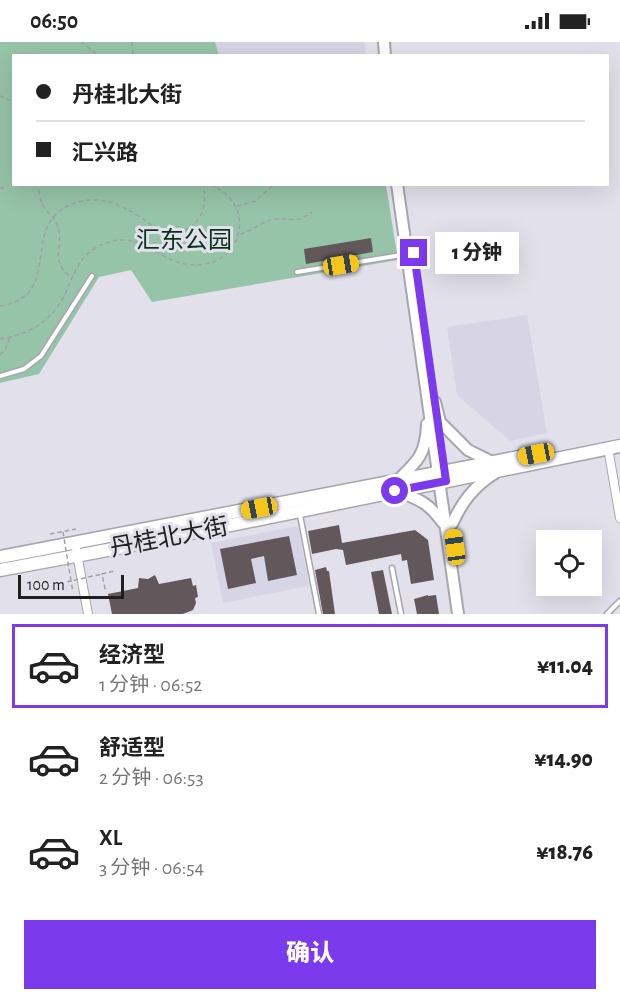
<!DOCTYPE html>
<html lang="zh">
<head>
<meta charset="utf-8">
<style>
	:root { --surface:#fff; --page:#f2f2f2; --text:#222; --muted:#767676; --line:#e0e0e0; --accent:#7c3aed }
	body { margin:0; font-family:"Alegreya Sans","Noto Sans SC",sans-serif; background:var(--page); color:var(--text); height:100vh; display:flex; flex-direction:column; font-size:22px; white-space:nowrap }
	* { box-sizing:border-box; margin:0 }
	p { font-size:20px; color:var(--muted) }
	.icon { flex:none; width:33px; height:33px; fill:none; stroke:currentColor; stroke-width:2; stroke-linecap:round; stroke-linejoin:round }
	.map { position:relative; height:572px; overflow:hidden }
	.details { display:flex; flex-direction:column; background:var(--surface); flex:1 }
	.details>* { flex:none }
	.hud { position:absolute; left:12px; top:12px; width:597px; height:132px; border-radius:0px; box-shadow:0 6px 24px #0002; display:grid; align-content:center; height:132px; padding:0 24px; background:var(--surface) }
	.controls { position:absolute; left:536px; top:488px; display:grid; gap:12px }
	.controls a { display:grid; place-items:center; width:66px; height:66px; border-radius:0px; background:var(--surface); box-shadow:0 6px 24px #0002; font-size:30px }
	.scale { position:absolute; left:18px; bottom:15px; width:106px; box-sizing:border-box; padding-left:6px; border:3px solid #1f1f22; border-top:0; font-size:16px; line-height:21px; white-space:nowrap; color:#1f1f22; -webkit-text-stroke:4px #e2e1eb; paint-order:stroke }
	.end { position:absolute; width:27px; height:27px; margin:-14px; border:8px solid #7c3aed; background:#fff; box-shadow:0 0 0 3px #fff }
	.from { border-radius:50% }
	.bubble { position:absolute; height:42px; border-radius:0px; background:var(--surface); box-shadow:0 6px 24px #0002; font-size:20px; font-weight:800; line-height:42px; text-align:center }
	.car { position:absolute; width:18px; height:36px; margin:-18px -9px; border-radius:8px; box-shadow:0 0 4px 2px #0007; background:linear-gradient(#f5c518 24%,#345 0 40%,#f5c518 0 76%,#345 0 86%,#f5c518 0) }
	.hud b { display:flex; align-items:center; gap:21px; height:57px; font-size:22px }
	.hud b+b { border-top:2px solid var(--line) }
	.hud i { width:15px; height:15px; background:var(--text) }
	ul { padding:10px 0 0; list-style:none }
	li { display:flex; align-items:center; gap:18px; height:84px; margin:0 12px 9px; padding:0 12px; border:3px solid transparent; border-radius:0px }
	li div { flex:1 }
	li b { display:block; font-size:22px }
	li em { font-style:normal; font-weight:800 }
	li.current { border-color:var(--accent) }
	li>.icon { width:54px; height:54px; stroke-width:1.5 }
	.action { display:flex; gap:12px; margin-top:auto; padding:12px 24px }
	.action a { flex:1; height:69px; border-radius:0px; background:var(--accent); color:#fff; font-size:24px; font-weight:800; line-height:69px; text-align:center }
	.status { display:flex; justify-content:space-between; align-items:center; height:42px; padding:0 30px; background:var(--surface); direction:ltr }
	.status svg { height:16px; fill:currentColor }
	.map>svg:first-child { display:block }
	.built { fill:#d6d4e5 }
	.green { fill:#96c4a8 }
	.building { fill:#62585b }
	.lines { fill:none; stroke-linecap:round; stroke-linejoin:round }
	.lane-casing { stroke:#a7a6af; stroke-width:7 }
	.street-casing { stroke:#a7a6af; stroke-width:10 }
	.secondary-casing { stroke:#a7a6af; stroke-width:14 }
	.primary-casing { stroke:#a7a6af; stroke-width:15 }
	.path { stroke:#9f9fa6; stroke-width:1.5; stroke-dasharray:4.5 3; stroke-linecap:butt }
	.lane { stroke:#fff; stroke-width:4 }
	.street { stroke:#fff; stroke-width:8 }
	.secondary { stroke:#fff; stroke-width:10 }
	.primary { stroke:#fff; stroke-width:12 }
	.path-bridge { stroke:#9f9fa6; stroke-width:1.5; stroke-dasharray:4.5 3; stroke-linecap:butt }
	.route { stroke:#7c3aed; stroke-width:8 }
	.labels { text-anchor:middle; stroke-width:6; stroke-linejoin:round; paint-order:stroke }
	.park-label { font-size:24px; fill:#07331e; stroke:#e2e1eb }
	.street-label { font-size:24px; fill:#1f1f22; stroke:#e2e1eb }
</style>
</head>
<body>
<div class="status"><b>06:50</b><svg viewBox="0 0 49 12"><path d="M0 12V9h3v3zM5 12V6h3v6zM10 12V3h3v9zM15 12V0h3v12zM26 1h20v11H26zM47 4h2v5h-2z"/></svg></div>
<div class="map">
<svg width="620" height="572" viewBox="0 0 620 572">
	<rect width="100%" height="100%" fill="#e2e1eb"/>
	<g class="built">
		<polygon points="215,0 364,0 366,13 219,13"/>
		<polygon points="527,273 547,391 510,399 457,353 447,285"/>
		<polygon points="298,484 309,544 223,561 211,501"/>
	</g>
	<polygon class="green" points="0,0 215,0 219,13 14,14 14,142 386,143 398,218 152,260 131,228 99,235 39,332 0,341"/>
	<g class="building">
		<polygon points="371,196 373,210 306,222 304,207"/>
		<polygon points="339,483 342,501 415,488 428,498 434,538 411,542 407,518 402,519 401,512 346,523 343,508 336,507 312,512 308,489"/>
		<polygon points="289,494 297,533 268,539 264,514 251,517 256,541 228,547 220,507"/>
		<polygon points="326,525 327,529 329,529 335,572 323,572 315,528"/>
		<polygon points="383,528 392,572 379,572 371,530"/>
		<polygon points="155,533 159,542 191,536 193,544 196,543 198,555 195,556 196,561 193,568 183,572 112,572 108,552 138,546 139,536 148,537"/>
		<polygon points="428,553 428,554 436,553 439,572 417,572 414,557"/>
	</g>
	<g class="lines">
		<g class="lane-casing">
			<g id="lane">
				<polyline points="297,230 414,211"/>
				<polyline points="0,334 24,327 41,314 92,234"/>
				<polyline points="300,473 319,572"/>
				<polyline points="392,526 401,572"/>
				<polyline points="607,572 620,559"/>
			</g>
		</g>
		<g class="street-casing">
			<g id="street">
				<polyline points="608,406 620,476"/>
				<polyline points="75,501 88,572"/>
			</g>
		</g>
		<g class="secondary-casing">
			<g id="secondary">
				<polyline points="384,0 385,14"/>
				<polyline points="397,142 458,572"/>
				<polyline points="435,360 440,380 468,408 494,421"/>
				<path d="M397,439C417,420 426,413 427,382"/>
				<path d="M396,449C419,457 429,461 443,481"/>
				<path d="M452,482C462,460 474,444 495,431"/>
			</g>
		</g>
		<g class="primary-casing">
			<g id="primary">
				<polyline points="0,515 545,410"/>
				<polyline points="0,528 113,507 620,404"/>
			</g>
		</g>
		<g class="path">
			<polyline points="81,0 99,14"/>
			<polyline points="132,0 133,14"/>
			<polyline points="0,54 10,58"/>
			<polyline points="0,146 4,146"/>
			<path d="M39,148C41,173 53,168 58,186C64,205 49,218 70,234"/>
			<polyline points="237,164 256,159 274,142"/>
			<path d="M240,192C253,189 263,178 275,177C293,175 294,183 312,170"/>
			<path d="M0,264C69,253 12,176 82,159C103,154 125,165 142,176C147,180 151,184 157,186C190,199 211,174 203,142"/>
			<path d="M0,297C29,293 53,278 65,252C74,232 78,215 99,204C141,183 158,223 194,223C245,224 258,159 208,142"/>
			<polyline points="0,313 5,308 10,296"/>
			<polyline points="50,492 76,487"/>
			<polyline points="60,541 71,539 73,550"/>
			<polyline points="105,547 102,532 114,529"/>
		</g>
		<use href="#lane" class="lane"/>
		<use href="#street" class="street"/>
		<use href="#secondary" class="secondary"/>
		<use href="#primary" class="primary"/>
		<polyline class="path-bridge" points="63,490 71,539 102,532"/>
	</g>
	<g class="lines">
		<polyline class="route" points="395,449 446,439 414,211"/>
	</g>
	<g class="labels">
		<g class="park-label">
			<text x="184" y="206">汇东公园</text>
		</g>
		<g class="street-label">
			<text transform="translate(169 495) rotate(-11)" y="8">丹桂北大街</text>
		</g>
	</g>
</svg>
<div class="controls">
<a><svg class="icon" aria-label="locate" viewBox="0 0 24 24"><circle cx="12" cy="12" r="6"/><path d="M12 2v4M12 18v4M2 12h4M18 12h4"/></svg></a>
</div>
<div class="scale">100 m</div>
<i class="end from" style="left:395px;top:449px"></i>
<i class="end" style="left:414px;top:211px"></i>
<div class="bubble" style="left:435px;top:190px;width:84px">1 分钟</div>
<i class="car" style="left:341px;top:223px;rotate:81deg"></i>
<i class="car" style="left:536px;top:412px;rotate:259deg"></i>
<i class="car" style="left:259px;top:466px;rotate:259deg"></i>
<i class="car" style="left:455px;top:505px;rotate:352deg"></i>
<div class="hud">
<b><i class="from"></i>丹桂北大街</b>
<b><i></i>汇兴路</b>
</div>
</div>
<section class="details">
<ul>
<li class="current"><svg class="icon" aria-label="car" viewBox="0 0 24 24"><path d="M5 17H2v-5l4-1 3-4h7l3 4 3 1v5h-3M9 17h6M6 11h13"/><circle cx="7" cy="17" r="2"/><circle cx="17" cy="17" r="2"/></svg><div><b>经济型</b><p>1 分钟 · 06:52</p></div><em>¥11.04</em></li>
<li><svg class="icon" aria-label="car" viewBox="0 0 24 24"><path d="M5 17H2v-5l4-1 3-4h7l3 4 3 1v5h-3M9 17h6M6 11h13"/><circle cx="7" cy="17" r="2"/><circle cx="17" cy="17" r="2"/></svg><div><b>舒适型</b><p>2 分钟 · 06:53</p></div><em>¥14.90</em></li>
<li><svg class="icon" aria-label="car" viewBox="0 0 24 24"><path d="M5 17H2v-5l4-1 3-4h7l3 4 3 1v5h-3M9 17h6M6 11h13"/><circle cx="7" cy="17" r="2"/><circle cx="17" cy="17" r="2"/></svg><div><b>XL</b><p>3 分钟 · 06:54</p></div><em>¥18.76</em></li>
</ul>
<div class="action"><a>确认</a></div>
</section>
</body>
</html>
